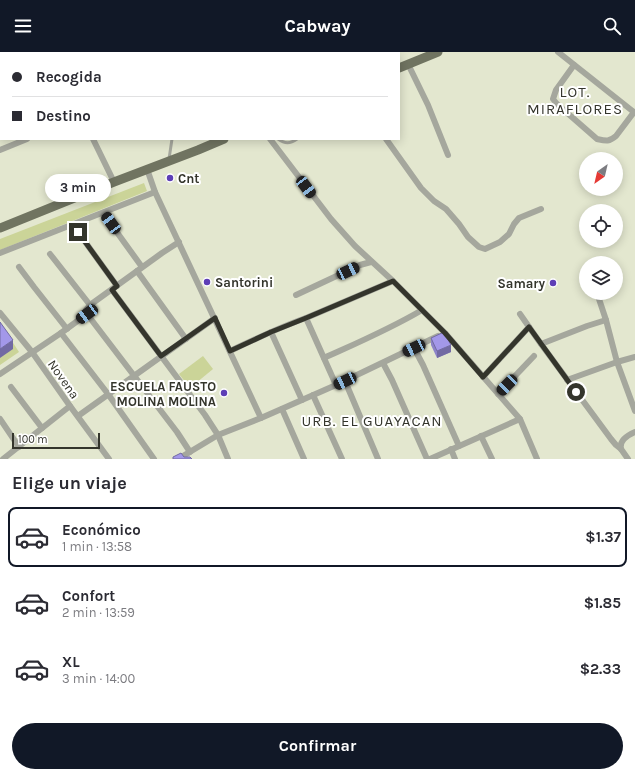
<!DOCTYPE html>
<html lang="es">
<head>
<meta charset="utf-8">
<style>
	:root { --surface:#fff; --page:#f7f7f7; --text:#2b2b33; --muted:#7c7c81; --line:#e1e1e2; --accent:#111827 }
	body { margin:0; font-family:Karla,sans-serif; background:var(--page); color:var(--text); height:100vh; display:flex; flex-direction:column; font-size:15px; white-space:nowrap }
	* { box-sizing:border-box; margin:0 }
	p { font-size:13px; color:var(--muted) }
	.icon { flex:none; width:22px; height:22px; fill:none; stroke:currentColor; stroke-width:2; stroke-linecap:round; stroke-linejoin:round }
	.map { position:relative; height:407px; overflow:hidden }
	.panel { display:flex; flex-direction:column; background:var(--surface); flex:1 }
	.panel>* { flex:none }
	.guide { position:absolute; left:0px; top:0px; width:400px; height:88px; box-shadow:0 2px 10px #0003; display:grid; align-content:center; height:88px; padding:0 12px; background:var(--surface) }
	.needle { width:26px; rotate:214deg }
	.fabs { position:absolute; left:579px; top:100px; display:grid; gap:8px }
	.fabs a { display:grid; place-items:center; width:44px; height:44px; border-radius:50%; background:var(--surface); box-shadow:0 2px 10px #0003; font-size:20px }
	.scale { position:absolute; left:12px; bottom:10px; width:88px; box-sizing:border-box; padding-left:4px; border:2px solid #34352c; border-top:0; font-size:11px; line-height:14px; white-space:nowrap; color:#34352c; -webkit-text-stroke:3px #fff; paint-order:stroke }
	.end { position:absolute; width:18px; height:18px; margin:-9px; border:5px solid #34352c; background:#fff; box-shadow:0 0 0 2px #fff }
	.from { border-radius:50% }
	.bubble { position:absolute; height:28px; border-radius:14px; background:var(--surface); box-shadow:0 2px 10px #0003; font-size:13px; font-weight:700; line-height:28px; text-align:center }
	.car { position:absolute; width:12px; height:24px; margin:-12px -6px; border-radius:5px; box-shadow:0 0 3px 1px #0007; background:linear-gradient(#222 24%,#8ab4d8 0 40%,#222 0 76%,#8ab4d8 0 86%,#222 0) }
	.guide b { display:flex; align-items:center; gap:14px; height:38px; font-size:15px }
	.guide b+b { border-top:1px solid var(--line) }
	.guide i { width:10px; height:10px; background:var(--text) }
	ul { padding:0; list-style:none }
	li { display:flex; align-items:center; gap:12px; height:60px; margin:0 8px 6px; padding:0 4px; border:2px solid transparent; border-radius:8px }
	li div { flex:1 }
	li b { display:block; font-size:15px }
	li em { font-style:normal; font-weight:700 }
	li.on { border-color:var(--accent) }
	li>.icon { width:36px; height:36px; stroke-width:1.5 }
	h2 { padding:0 12px; font-size:18px; line-height:48px }
	.cta { display:flex; gap:8px; margin-top:auto; padding:8px 12px }
	.cta a { flex:1; height:46px; border-radius:24px; background:var(--accent); color:#fff; font-size:16px; font-weight:700; line-height:46px; text-align:center }
	header { display:flex; justify-content:space-between; align-items:center; height:52px; padding:0 12px; background:var(--accent); color:#fff; font-size:18px; font-weight:700 }
	.map>svg:first-child { display:block }
	.green { fill:#cbd498 }
	.lines { fill:none; stroke-linecap:round; stroke-linejoin:round }
	.service { stroke:#a5a79d; stroke-width:3 }
	.minor { stroke:#a5a79d; stroke-width:6 }
	.primary { stroke:#707461; stroke-width:9 }
	.wall { fill:#8c83c8 }
	.shaded-wall { fill:#726aa3 }
	.building { fill:#a398e9; stroke:#726aa3 }
	.route { stroke:#34352c; stroke-width:5 }
	.poi-dot { fill:#5d3eb6; stroke:#fff; stroke-width:1.5 }
	.labels { text-anchor:middle; stroke-width:4; stroke-linejoin:round; paint-order:stroke }
	.poi-label { font-size:13px; font-weight:bold; fill:#34352c; stroke:#fff; text-anchor:start }
	.street-label { font-size:13px; fill:#34352c; stroke:#fff }
	.quarter-label { font-size:15px; letter-spacing:1px; fill:#34352c; stroke:#fff }
</style>
</head>
<body>
<header><svg class="icon" aria-label="menu" viewBox="0 0 24 24"><path d="M4 6h16M4 12h16M4 18h16"/></svg>Cabway<svg class="icon" aria-label="search" viewBox="0 0 24 24"><circle cx="10" cy="10" r="6"/><path d="M15 15l6 6"/></svg></header>
<div class="map">
<svg width="635" height="407" viewBox="0 0 635 407">
	<rect width="100%" height="100%" fill="#e3e7cf"/>
	<g class="green">
		<polygon points="144,131 147,139 0,198 0,187"/>
		<polygon points="0,271 19,300 0,313"/>
		<polygon points="203,304 213,317 190,336 179,322"/>
	</g>
	<g class="lines">
		<g class="service">
			<path d="M278,87C285,92 290,92 297,87"/>
			<polyline points="169,107 172,87"/>
		</g>
		<g class="minor">
			<polyline points="50,0 51,1"/>
			<polyline points="138,0 139,1"/>
			<polyline points="228,0 228,1"/>
			<polyline points="302,0 303,1"/>
			<polyline points="381,0 382,1"/>
			<polyline points="558,0 635,61"/>
			<polyline points="90,1 93,0"/>
			<polyline points="346,1 347,0"/>
			<polyline points="388,1 389,0"/>
			<polyline points="408,12 428,53 448,103"/>
			<path d="M574,13L556,38L553,47L557,52L597,87C606,89 609,90 616,84L634,60"/>
			<polyline points="0,20 1,22"/>
			<polyline points="0,36 1,36"/>
			<polyline points="93,87 114,130"/>
			<polyline points="270,87 331,167 355,194 393,229 445,281 520,367 537,407"/>
			<polyline points="386,87 421,136 434,149 446,157 459,172 468,185 479,195 485,197 500,190 509,182 514,172 519,166 541,157"/>
			<polyline points="0,98 27,87"/>
			<polyline points="147,117 155,140 261,366"/>
			<polyline points="103,161 142,215"/>
			<polyline points="78,180 117,234"/>
			<polyline points="0,201 155,140"/>
			<polyline points="50,202 90,253"/>
			<polyline points="19,215 34,235 67,277"/>
			<polyline points="137,219 186,287"/>
			<polyline points="112,238 205,363 218,383 228,407"/>
			<polyline points="597,241 606,268 617,310 635,359"/>
			<polyline points="296,243 360,213 371,210"/>
			<polyline points="0,261 32,300 70,354 109,407"/>
			<polyline points="87,262 177,380 190,400"/>
			<polyline points="520,262 541,292 611,387 616,393 621,397 628,407"/>
			<polyline points="271,280 302,348"/>
			<polyline points="61,281 108,342 154,407"/>
			<polyline points="541,292 587,274 606,268"/>
			<polyline points="414,296 423,313 459,394"/>
			<path d="M230,299C255,287 280,275 306,266"/>
			<path d="M324,306C357,291 390,277 422,258"/>
			<polyline points="383,311 392,328 427,407"/>
			<polyline points="0,322 61,281 87,262 86,258 90,253 162,201 179,190"/>
			<polyline points="483,325 529,275"/>
			<polyline points="567,328 617,310 635,305"/>
			<polyline points="345,329 378,407"/>
			<polyline points="336,333 306,266 393,229"/>
			<polyline points="11,335 42,376"/>
			<polyline points="498,342 534,304"/>
			<polyline points="313,343 342,407"/>
			<polyline points="282,357 304,407"/>
			<polyline points="78,364 215,266"/>
			<polyline points="0,367 19,395"/>
			<polyline points="481,384 492,407"/>
			<polyline points="451,397 455,407"/>
			<path d="M621,397C619,388 628,383 635,380"/>
			<polyline points="3,407 70,354"/>
			<polyline points="178,407 218,383 261,366 336,333 438,284"/>
			<polyline points="430,407 520,367"/>
		</g>
		<g class="primary">
			<polyline points="399,16 438,0"/>
			<polyline points="0,176 114,130 198,98 224,87"/>
		</g>
	</g>
	<polygon class="wall" points="431,286 451,300 437,306 431,293"/>
	<g class="shaded-wall">
		<polygon points="13,288 13,297 0,306 0,297"/>
		<polygon points="451,293 451,300 437,306 437,299"/>
	</g>
	<g class="building">
		<polygon points="0,270 13,288 0,297"/>
		<polygon points="444,280 451,293 437,299 431,286"/>
		<polygon points="181,401 184,405 190,405 192,407 173,407 173,405"/>
	</g>
	<g class="lines">
		<polyline class="route" points="78,180 117,234 112,238 161,304 215,266 230,299 271,280 306,266 393,229 445,281 483,325 529,275 576,340"/>
	</g>
	<g class="poi-dot">
		<circle cx="170" cy="126" r="4"/>
		<circle cx="207" cy="230" r="4"/>
		<circle cx="553" cy="231" r="4"/>
		<circle cx="224" cy="341" r="4"/>
	</g>
	<g class="labels">
		<g class="poi-label">
			<text x="178" y="131">Cnt</text>
			<text x="215" y="235">Santorini</text>
			<text x="545" y="236" text-anchor="end">Samary</text>
			<text x="216" y="339" text-anchor="end">ESCUELA FAUSTO<tspan x="216" dy="15">MOLINA MOLINA</tspan></text>
		</g>
		<g class="street-label">
			<text transform="translate(64 327) rotate(55)" y="5">Novena</text>
		</g>
		<g class="quarter-label">
			<text x="575" y="45">LOT.<tspan x="575" dy="17">MIRAFLORES</tspan></text>
			<text x="372" y="374">URB. EL GUAYACAN</text>
		</g>
	</g>
</svg>
<div class="fabs">
<a><svg class="needle" viewBox="-14 -14 28 28"><path d="M0-13l5 13h-10z" fill="#e53935"/><path d="M0 13l5-13h-10z" fill="#7c7c81"/></svg></a>
<a><svg class="icon" aria-label="locate" viewBox="0 0 24 24"><circle cx="12" cy="12" r="6"/><path d="M12 2v4M12 18v4M2 12h4M18 12h4"/></svg></a>
<a><svg class="icon" aria-label="layers" viewBox="0 0 24 24"><path d="M12 4l9 5-9 5-9-5zM3 14l9 5 9-5"/></svg></a>
</div>
<div class="scale">100 m</div>
<i class="end from" style="left:576px;top:340px"></i>
<i class="end" style="left:78px;top:180px"></i>
<div class="bubble" style="left:45px;top:122px;width:66px">3 min</div>
<i class="car" style="left:306px;top:135px;rotate:143deg"></i>
<i class="car" style="left:111px;top:171px;rotate:324deg"></i>
<i class="car" style="left:348px;top:219px;rotate:65deg"></i>
<i class="car" style="left:87px;top:262px;rotate:234deg"></i>
<i class="car" style="left:414px;top:296px;rotate:245deg"></i>
<i class="car" style="left:345px;top:329px;rotate:245deg"></i>
<i class="car" style="left:507px;top:333px;rotate:224deg"></i>
<div class="guide">
<b><i class="from"></i>Recogida</b>
<b><i></i>Destino</b>
</div>
</div>
<section class="panel">
<h2>Elige un viaje</h2>
<ul>
<li class="on"><svg class="icon" aria-label="car" viewBox="0 0 24 24"><path d="M5 17H2v-5l4-1 3-4h7l3 4 3 1v5h-3M9 17h6M6 11h13"/><circle cx="7" cy="17" r="2"/><circle cx="17" cy="17" r="2"/></svg><div><b>Económico</b><p>1 min · 13:58</p></div><em>$1.37</em></li>
<li><svg class="icon" aria-label="car" viewBox="0 0 24 24"><path d="M5 17H2v-5l4-1 3-4h7l3 4 3 1v5h-3M9 17h6M6 11h13"/><circle cx="7" cy="17" r="2"/><circle cx="17" cy="17" r="2"/></svg><div><b>Confort</b><p>2 min · 13:59</p></div><em>$1.85</em></li>
<li><svg class="icon" aria-label="car" viewBox="0 0 24 24"><path d="M5 17H2v-5l4-1 3-4h7l3 4 3 1v5h-3M9 17h6M6 11h13"/><circle cx="7" cy="17" r="2"/><circle cx="17" cy="17" r="2"/></svg><div><b>XL</b><p>3 min · 14:00</p></div><em>$2.33</em></li>
</ul>
<div class="cta"><a>Confirmar</a></div>
</section>
</body>
</html>
